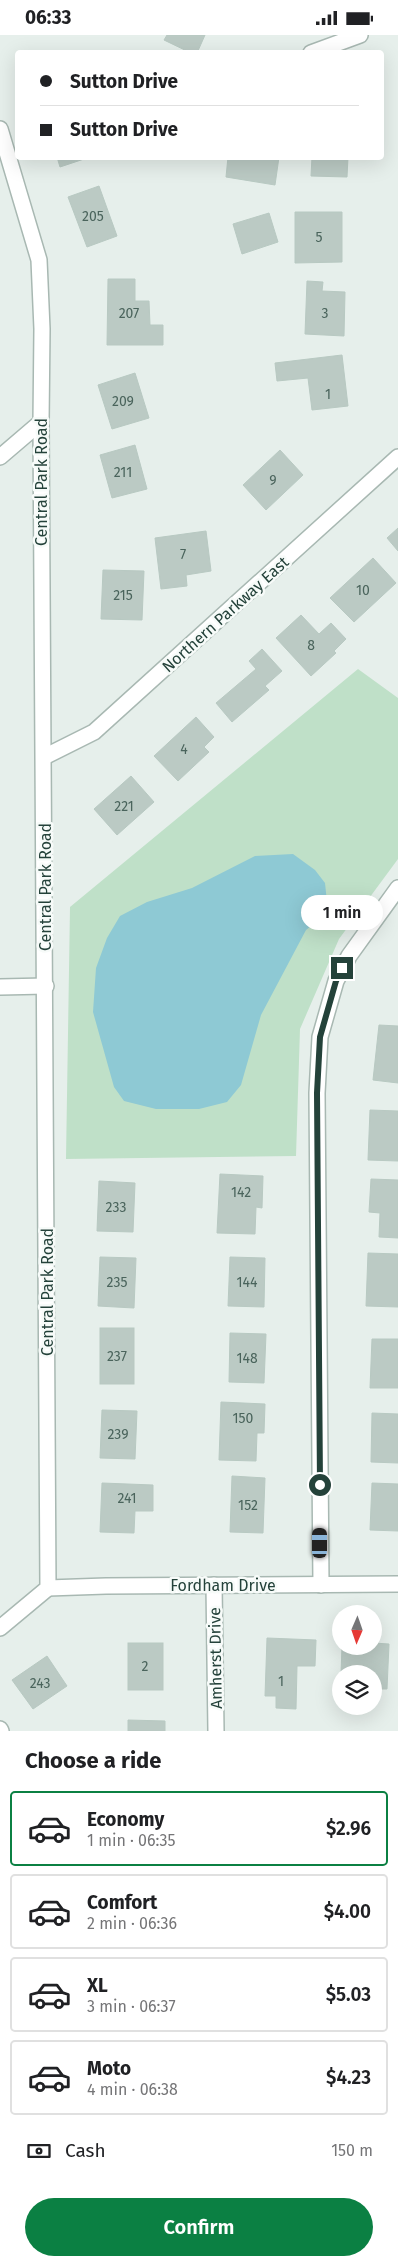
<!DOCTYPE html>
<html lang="en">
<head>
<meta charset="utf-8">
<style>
	:root { --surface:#fff; --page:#f6f6f6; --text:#202124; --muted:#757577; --line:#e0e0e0; --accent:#0b8043 }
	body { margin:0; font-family:"Fira Sans",sans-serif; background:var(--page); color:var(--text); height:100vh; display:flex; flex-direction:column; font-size:19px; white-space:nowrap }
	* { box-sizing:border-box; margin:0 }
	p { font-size:16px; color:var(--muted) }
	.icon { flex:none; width:28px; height:28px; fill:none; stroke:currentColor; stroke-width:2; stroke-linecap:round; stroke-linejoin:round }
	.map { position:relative; height:1696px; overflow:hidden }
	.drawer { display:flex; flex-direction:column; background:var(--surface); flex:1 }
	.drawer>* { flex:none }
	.banner { position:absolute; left:15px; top:15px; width:369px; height:110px; border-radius:5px; box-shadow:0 5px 20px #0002; display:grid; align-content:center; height:110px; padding:0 25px; background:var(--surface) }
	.needle { width:32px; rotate:182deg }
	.fabs { position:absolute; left:332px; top:1570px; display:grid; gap:10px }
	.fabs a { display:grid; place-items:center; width:50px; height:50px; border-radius:50%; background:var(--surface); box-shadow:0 5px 20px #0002; font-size:25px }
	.end { position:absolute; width:22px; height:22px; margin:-11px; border:6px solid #24423a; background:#fff; box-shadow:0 0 0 2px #fff }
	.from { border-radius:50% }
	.bubble { position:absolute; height:35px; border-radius:18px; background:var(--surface); box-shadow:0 5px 20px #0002; font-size:16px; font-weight:600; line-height:35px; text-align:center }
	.car { position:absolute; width:15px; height:30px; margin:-15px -8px; border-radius:6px; box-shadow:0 0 4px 1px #0007; background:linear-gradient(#222 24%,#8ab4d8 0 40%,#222 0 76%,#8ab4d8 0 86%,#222 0) }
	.banner b { display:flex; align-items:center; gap:18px; height:48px; font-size:19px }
	.banner b+b { border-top:1px solid var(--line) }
	.banner i { width:12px; height:12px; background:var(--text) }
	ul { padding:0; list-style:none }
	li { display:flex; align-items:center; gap:15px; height:75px; margin:0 10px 8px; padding:0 15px; border:2px solid var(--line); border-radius:5px }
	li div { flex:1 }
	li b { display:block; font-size:19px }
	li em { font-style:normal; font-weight:600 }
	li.current { border-color:var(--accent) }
	li>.icon { width:45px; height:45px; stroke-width:1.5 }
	h2 { padding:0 25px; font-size:22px; line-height:60px }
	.pay { display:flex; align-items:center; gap:12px; height:55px; padding:0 25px; font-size:19px }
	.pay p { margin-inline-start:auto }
	.action { display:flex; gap:10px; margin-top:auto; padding:10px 25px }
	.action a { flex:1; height:58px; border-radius:30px; background:var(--accent); color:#fff; font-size:20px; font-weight:600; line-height:58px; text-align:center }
	.status { display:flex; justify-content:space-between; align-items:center; height:35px; padding:0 25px; background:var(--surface); direction:ltr }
	.status svg { height:14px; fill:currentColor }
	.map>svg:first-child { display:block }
	.green { fill:#bfe0c8 }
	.water { fill:#8ec9d4 }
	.building { fill:#bbcac4; stroke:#b8c9c2 }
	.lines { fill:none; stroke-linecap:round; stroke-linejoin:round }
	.minor-casing { stroke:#a8b8b2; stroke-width:18 }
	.minor { stroke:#fff; stroke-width:15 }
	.route { stroke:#24423a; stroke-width:6 }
	.labels { text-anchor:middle; stroke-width:5; stroke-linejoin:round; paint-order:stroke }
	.number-label { font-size:14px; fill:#4a645c }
	.street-label { font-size:16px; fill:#24423a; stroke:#f7fbf9 }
</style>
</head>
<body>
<div class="status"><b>06:33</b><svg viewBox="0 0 49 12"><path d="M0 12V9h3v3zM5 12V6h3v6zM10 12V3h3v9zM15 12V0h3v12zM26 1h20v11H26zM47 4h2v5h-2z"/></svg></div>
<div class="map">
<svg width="398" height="1696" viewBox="0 0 398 1696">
	<rect width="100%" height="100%" fill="#e6efeb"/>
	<polygon class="green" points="358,634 398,663 398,824 339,904 300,994 296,1121 66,1124 70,872"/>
	<polygon class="water" points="293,819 315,835 325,848 327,867 320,884 306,895 261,980 241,1050 227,1067 199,1074 156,1074 124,1066 114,1052 93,977 96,933 107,903 120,881 147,867 192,853 255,821"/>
	<g class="building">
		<polygon points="167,0 205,0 197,18 191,18 164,5"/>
		<polygon points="57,122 90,122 60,132"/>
		<polygon points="228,122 279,122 275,150 226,142"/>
		<polygon points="312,122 348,122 347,142 311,141"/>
		<polygon points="99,151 117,201 87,212 68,162"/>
		<polygon points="295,177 342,177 342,227 295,228"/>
		<polygon points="269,178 278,207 242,219 233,189"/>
		<polygon points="108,244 135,244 135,266 149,266 150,290 163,290 163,310 107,310"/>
		<polygon points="307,246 323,247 322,256 345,257 344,301 305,299"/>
		<polygon points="342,320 348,371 312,375 308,343 277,346 275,328"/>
		<polygon points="135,338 149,383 112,394 98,350"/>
		<polygon points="135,410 147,454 112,463 100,420"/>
		<polygon points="280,415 303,440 266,475 243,450"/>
		<polygon points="398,493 398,516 387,503"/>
		<polygon points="206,496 211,536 186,540 187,551 161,554 155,503"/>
		<polygon points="373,523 396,548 354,587 330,563"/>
		<polygon points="103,535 144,536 142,585 101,584"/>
		<polygon points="301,580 319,599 331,588 346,604 334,616 336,618 311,641 276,603"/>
		<polygon points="262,614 282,636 265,651 269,655 232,687 216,668 256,634 249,626"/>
		<polygon points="196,682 214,702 204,712 209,717 178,746 154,721"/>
		<polygon points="131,741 154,767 117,800 94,774"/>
		<polygon points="379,990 398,991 398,1048 373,1045"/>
		<polygon points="370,1075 398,1076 398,1126 368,1125"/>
		<polygon points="220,1139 263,1141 262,1173 256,1172 255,1199 217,1198"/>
		<polygon points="371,1144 398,1145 398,1203 379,1202 380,1178 369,1177"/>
		<polygon points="99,1146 135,1148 133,1197 97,1196"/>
		<polygon points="368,1218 398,1219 398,1272 366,1271"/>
		<polygon points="100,1222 136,1223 134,1273 98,1271"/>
		<polygon points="230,1222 265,1223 264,1272 228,1271"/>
		<rect x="100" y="1293" width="34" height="56"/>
		<polygon points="230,1298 266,1299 264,1348 229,1347"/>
		<polygon points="372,1304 398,1304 398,1353 370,1353"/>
		<polygon points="221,1367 265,1369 264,1398 257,1398 256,1426 219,1425"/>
		<polygon points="102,1375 137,1376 135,1424 100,1423"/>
		<polygon points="372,1378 398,1379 398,1428 371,1427"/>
		<polygon points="232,1441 265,1443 263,1498 230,1497"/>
		<polygon points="102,1448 153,1450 153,1476 135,1476 134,1498 100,1497"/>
		<polygon points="372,1448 398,1449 398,1496 370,1495"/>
		<polygon points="267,1603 316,1605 315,1631 297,1631 296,1674 276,1673 276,1661 265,1661"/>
		<rect x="128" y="1608" width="35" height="47"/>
		<polygon points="374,1608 389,1609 387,1654 374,1654 374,1639 341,1639 342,1611 374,1611"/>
		<polygon points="47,1621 67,1651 33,1674 12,1645"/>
		<polygon points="128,1685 165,1686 165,1696 128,1696"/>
	</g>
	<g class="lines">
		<g class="minor-casing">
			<g id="minor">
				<polyline points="311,18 360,0"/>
				<polyline points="0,94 39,225 42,294 41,387 48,1553 0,1593"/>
				<polyline points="0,422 41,387"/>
				<polyline points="44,722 94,697 398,422"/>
				<polyline points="0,952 46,951"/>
				<polyline points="214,1550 216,1696"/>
				<polyline points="321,1550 317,1058 320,1002 336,946 349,921 398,853"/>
				<polyline points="48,1553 106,1551 398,1549"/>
				<polyline points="0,1694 1,1696"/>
			</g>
		</g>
		<use href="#minor" class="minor"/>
	</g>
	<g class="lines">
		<polyline class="route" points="320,1450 317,1058 320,1002 336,946 342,933"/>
	</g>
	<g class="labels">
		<g class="number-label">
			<text x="93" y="186">205</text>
			<text x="319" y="207">5</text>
			<text x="129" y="283">207</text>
			<text x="325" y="283">3</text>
			<text x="328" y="364">1</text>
			<text x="123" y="371">209</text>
			<text x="123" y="442">211</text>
			<text x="273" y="450">9</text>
			<text x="183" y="524">7</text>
			<text x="363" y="560">10</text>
			<text x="123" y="565">215</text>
			<text x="311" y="615">8</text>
			<text x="184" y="719">4</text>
			<text x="124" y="776">221</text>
			<text x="241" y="1162">142</text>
			<text x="116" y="1177">233</text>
			<text x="117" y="1252">235</text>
			<text x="247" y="1252">144</text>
			<text x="117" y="1326">237</text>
			<text x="247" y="1328">148</text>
			<text x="243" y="1388">150</text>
			<text x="118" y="1404">239</text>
			<text x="127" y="1468">241</text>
			<text x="248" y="1475">152</text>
			<text x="145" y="1636">2</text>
			<text x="281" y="1651">1</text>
			<text x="40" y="1653">243</text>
		</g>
		<g class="street-label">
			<text transform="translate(41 447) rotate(-90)" y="6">Central Park Road</text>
			<text transform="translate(225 579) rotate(-42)" y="6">Northern Parkway East</text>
			<text transform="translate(45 852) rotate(-90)" y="6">Central Park Road</text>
			<text transform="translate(47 1257) rotate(-90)" y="6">Central Park Road</text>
			<text x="223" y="1556">Fordham Drive</text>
			<text transform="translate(215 1623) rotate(-91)" y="6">Amherst Drive</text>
		</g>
	</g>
</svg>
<div class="fabs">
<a><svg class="needle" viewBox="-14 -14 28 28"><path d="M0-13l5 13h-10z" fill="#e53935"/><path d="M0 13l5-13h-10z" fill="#757577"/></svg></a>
<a><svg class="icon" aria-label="layers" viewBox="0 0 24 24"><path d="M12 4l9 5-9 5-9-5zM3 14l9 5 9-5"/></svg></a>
</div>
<i class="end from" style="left:320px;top:1450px"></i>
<i class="end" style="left:342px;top:933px"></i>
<div class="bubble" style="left:301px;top:860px;width:82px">1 min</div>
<i class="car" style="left:320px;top:1508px;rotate:0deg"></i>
<div class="banner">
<b><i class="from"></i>Sutton Drive</b>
<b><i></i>Sutton Drive</b>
</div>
</div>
<section class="drawer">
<h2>Choose a ride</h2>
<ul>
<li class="current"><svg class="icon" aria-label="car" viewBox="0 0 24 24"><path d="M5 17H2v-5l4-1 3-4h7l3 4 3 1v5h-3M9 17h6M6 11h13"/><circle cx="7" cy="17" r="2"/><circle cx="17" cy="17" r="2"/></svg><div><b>Economy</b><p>1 min · 06:35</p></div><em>$2.96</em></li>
<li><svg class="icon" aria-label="car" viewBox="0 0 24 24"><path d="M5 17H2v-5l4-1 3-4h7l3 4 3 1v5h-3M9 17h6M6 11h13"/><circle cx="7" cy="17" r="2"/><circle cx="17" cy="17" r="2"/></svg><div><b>Comfort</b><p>2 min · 06:36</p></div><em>$4.00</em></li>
<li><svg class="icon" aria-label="car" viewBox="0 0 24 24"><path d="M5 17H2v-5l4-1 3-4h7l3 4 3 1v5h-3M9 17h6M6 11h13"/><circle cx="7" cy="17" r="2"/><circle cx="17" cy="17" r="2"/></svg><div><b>XL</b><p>3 min · 06:37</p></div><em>$5.03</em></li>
<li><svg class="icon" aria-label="car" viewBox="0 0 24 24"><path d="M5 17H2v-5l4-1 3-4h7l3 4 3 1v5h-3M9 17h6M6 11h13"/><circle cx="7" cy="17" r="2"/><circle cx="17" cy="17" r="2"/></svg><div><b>Moto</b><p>4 min · 06:38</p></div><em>$4.23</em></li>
</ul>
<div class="pay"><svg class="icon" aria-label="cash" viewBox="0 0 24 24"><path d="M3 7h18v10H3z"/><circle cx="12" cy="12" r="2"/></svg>Cash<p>150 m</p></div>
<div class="action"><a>Confirm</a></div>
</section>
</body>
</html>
